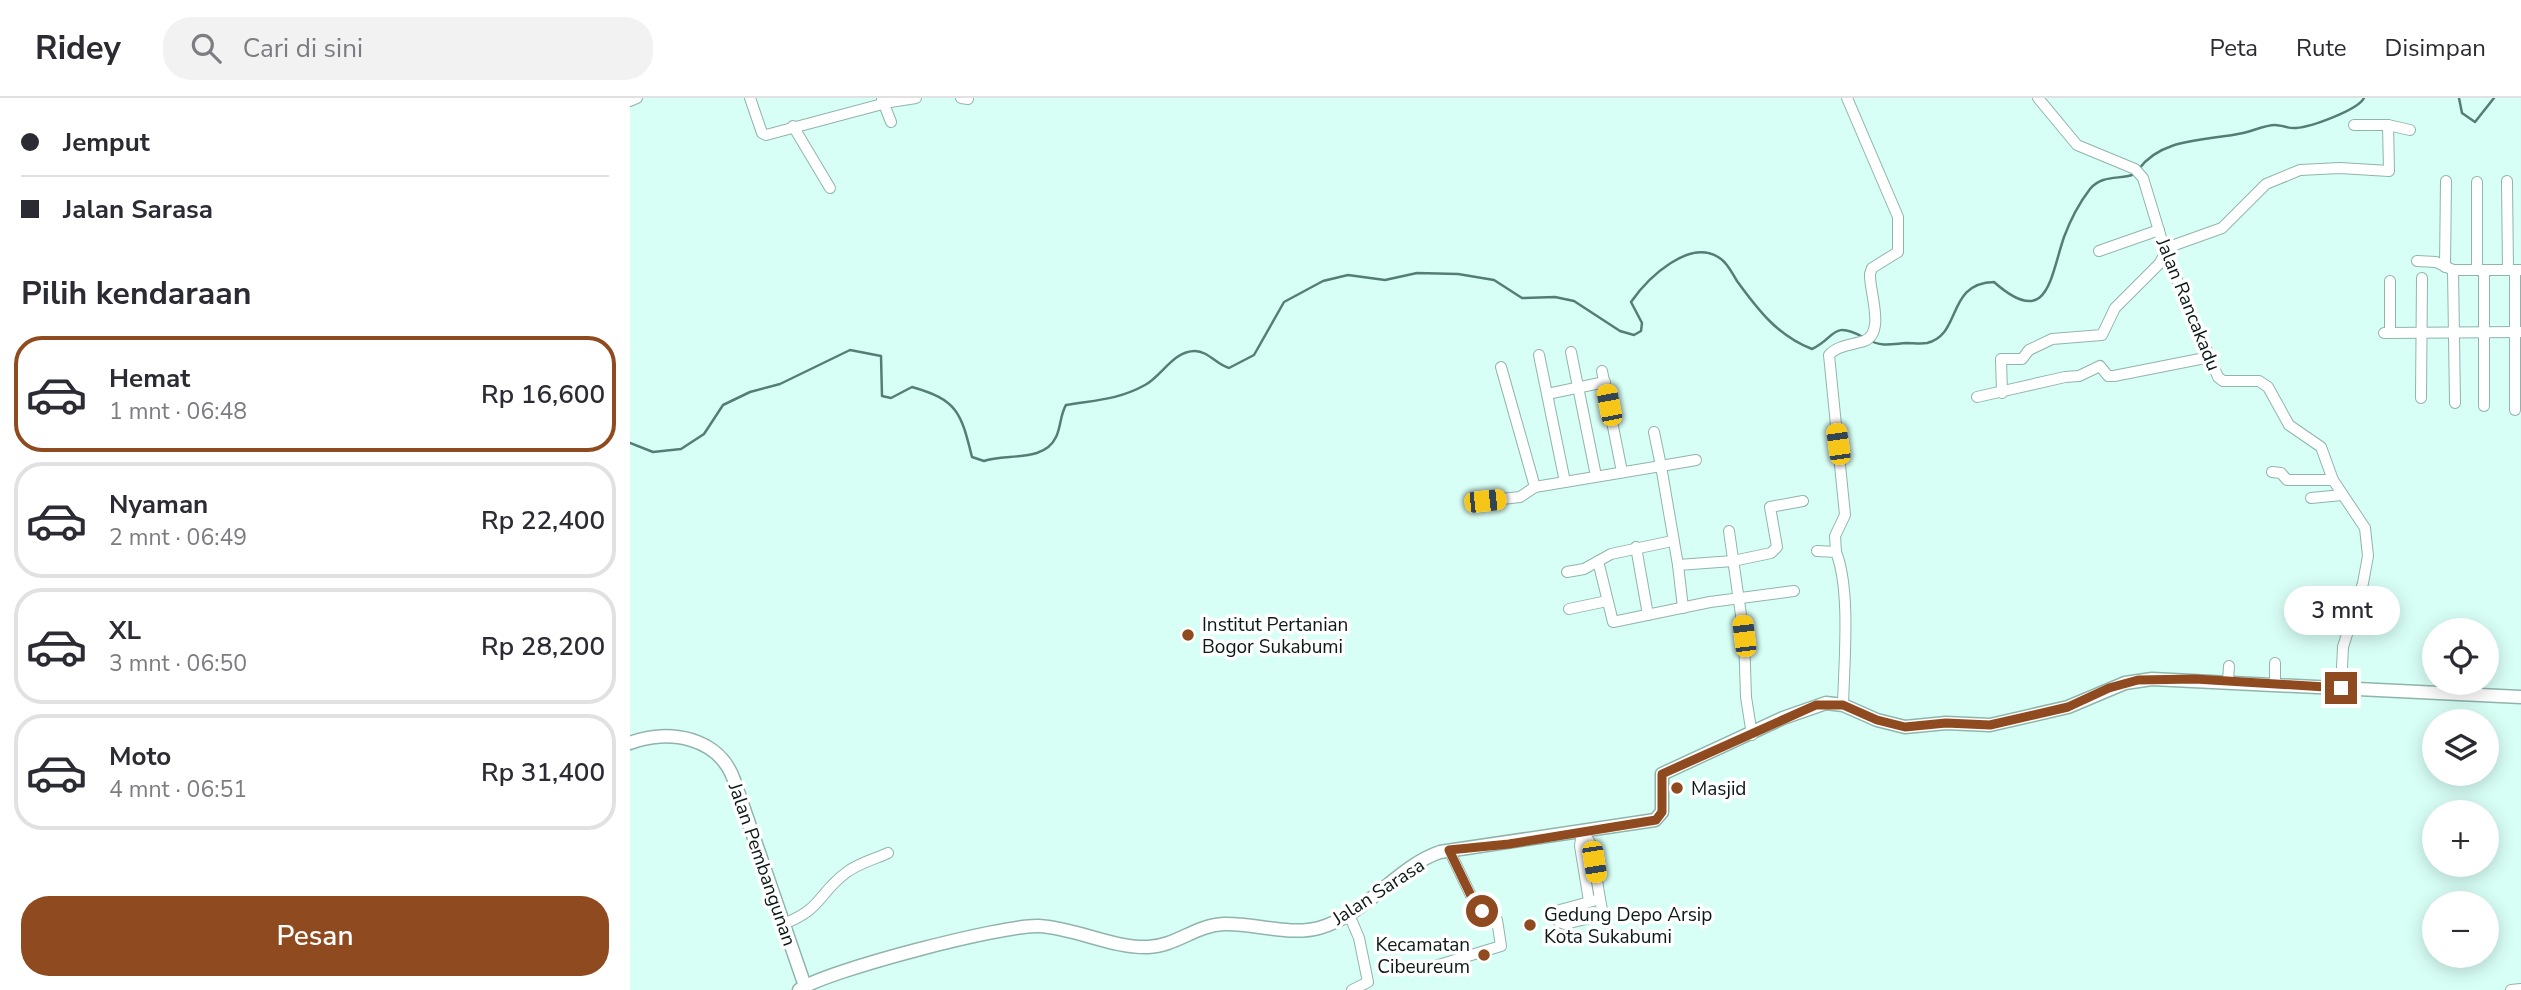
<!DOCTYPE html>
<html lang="id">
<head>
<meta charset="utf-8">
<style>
	:root { --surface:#fff; --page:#f2f2f3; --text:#2b2b33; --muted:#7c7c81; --line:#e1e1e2; --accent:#8f4b1f }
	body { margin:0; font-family:"Nunito Sans",sans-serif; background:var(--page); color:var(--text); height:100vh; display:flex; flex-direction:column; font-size:26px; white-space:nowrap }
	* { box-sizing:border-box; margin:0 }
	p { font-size:23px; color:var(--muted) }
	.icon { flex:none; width:38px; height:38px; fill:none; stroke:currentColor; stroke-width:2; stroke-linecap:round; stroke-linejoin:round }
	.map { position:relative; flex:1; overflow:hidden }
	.drawer { display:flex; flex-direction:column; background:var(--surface); width:630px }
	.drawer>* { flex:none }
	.banner { display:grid; align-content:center; height:154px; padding:0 21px; background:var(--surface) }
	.fabs { position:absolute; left:1792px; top:520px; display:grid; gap:14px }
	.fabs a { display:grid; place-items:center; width:77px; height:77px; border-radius:50%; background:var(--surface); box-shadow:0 4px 18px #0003; font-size:35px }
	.end { position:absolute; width:32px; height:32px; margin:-16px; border:9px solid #8f4b1f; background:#fff; box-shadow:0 0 0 4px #fff }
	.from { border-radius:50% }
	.bubble { position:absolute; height:49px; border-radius:24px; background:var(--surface); box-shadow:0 4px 18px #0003; font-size:23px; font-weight:600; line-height:49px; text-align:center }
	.car { position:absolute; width:21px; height:42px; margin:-21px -10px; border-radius:9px; box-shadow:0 0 5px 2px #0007; background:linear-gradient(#f5c518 24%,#345 0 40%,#f5c518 0 76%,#345 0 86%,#f5c518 0) }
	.banner b { display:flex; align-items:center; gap:24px; height:66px; font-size:26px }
	.banner b+b { border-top:2px solid var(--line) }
	.banner i { width:18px; height:18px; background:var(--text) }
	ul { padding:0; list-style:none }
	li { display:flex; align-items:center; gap:21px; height:116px; margin:0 14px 10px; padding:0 7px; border:4px solid var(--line); border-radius:28px }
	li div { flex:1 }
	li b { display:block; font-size:26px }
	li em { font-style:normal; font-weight:600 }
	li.selected { border-color:var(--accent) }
	li>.icon { width:63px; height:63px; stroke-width:1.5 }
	h2 { padding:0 21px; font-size:32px; line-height:84px }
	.primary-button { display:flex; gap:14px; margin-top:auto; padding:14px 21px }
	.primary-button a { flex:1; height:80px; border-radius:28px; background:var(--accent); color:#fff; font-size:28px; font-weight:600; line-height:80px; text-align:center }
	header { display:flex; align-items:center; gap:42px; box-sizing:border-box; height:98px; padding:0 35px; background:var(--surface); border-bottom:2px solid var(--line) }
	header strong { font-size:33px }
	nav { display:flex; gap:38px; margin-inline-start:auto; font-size:24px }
	.search { width:490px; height:63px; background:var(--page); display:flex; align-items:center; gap:18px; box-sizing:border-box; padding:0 24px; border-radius:28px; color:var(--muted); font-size:26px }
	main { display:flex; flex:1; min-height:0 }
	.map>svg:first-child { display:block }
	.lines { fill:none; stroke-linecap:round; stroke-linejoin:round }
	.stream { stroke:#537e76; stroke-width:2.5 }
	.minor-casing { stroke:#90b4ac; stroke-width:12 }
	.tertiary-casing { stroke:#90b4ac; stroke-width:15 }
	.minor { stroke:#fff; stroke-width:10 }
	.tertiary { stroke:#fff; stroke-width:12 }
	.route { stroke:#8f4b1f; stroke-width:9 }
	.poi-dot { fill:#8f4b1f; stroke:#fff; stroke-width:2.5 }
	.labels { text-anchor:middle; stroke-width:7; stroke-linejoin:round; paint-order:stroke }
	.street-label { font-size:19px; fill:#0b1917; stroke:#fff }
	.poi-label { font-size:19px; fill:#0b1917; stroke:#fff; text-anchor:start }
</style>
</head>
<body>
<header>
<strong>Ridey</strong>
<div class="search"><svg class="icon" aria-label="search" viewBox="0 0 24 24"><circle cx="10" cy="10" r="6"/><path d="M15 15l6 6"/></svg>Cari di sini</div>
<nav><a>Peta</a><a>Rute</a><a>Disimpan</a></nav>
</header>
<main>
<section class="drawer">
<div class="banner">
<b><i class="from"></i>Jemput</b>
<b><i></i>Jalan Sarasa</b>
</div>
<h2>Pilih kendaraan</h2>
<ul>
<li class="selected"><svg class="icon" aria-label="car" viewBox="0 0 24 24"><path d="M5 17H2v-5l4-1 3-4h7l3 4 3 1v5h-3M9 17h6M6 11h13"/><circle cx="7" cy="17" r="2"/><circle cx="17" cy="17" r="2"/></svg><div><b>Hemat</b><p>1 mnt · 06:48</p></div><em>Rp 16,600</em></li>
<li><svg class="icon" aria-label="car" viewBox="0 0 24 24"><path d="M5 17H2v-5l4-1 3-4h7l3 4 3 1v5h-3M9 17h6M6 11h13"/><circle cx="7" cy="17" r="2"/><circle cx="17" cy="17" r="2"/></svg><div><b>Nyaman</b><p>2 mnt · 06:49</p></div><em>Rp 22,400</em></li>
<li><svg class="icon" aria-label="car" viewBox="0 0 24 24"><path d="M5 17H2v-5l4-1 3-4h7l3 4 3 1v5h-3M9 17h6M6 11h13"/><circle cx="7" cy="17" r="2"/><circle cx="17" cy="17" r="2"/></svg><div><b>XL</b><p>3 mnt · 06:50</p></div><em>Rp 28,200</em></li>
<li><svg class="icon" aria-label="car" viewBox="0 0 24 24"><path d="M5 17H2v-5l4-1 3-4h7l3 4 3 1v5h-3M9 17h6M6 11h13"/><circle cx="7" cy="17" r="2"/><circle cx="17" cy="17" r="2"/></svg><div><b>Moto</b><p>4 mnt · 06:51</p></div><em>Rp 31,400</em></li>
</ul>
<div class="primary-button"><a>Pesan</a></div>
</section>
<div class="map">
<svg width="1891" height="892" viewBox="0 0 1891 892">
	<rect width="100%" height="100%" fill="#d8fff6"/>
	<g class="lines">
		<g class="stream">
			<polyline points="1829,0 1832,15 1845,24 1864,0"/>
			<path d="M1509,71C1532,39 1578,43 1613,35C1623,33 1635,27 1645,27C1652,27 1659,31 1666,30C1681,29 1728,12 1734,0"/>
			<path d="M1239,242C1251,249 1262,246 1276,245C1283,245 1291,246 1297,245C1332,237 1316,185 1364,184C1418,232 1420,180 1434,139C1440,123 1450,104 1460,91C1472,76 1491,82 1505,76"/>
			<path d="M0,345L23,354L51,351L74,336L93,307L120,294L150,286L220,252L251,258L252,298L261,300L282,289C328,302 331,315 342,359L354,363C375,355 414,365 426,339C431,329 430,317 436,307C465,302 488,302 515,287C532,278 543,253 565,253C578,253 587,267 599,270L624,257L654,204L693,183L718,177L755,182L787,175L828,176L864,182L892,200L925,199L944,203L990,233L1004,237L1011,233L1012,225L1001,204C1017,181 1060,138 1091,161C1098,166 1102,175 1107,183C1128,212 1148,238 1182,251C1206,240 1201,222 1233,239"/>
		</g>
		<g class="minor-casing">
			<g id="minor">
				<polyline points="120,0 132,35 136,37 260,4 286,0"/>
				<polyline points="331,0 338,1"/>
				<polyline points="1408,0 1447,47 1505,71 1513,80 1536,156 1588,279 1593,283 1629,283 1638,289 1659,327 1691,349 1703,382 1735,430 1738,458 1733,485 1713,549 1711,590"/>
				<polyline points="252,1 261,24"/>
				<polyline points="0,3 7,0"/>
				<polyline points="1724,27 1758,27"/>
				<polyline points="163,28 200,90"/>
				<polyline points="1877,83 1878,172"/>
				<polyline points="1847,84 1847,172"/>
				<polyline points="1469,153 1529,132"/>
				<polyline points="1787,163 1806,164 1823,172 1890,172"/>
				<polyline points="1815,169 1816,83"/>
				<polyline points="1823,172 1825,305"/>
				<polyline points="1854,172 1854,308"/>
				<polyline points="1754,235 1890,234"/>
				<polyline points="1760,235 1760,183"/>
				<polyline points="941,254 966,378"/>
				<polyline points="909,257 935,384"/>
				<polyline points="871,269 905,389"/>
				<polyline points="972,273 992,374"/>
				<polyline points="1372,295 1371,261 1392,261 1399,252 1422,241 1472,237 1485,210 1529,166 1539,149 1592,130 1636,86 1670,72 1710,70 1759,73 1758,27 1780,32"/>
				<polyline points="917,296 975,284"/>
				<polyline points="1347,299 1435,279 1449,278 1470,268 1478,278 1484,278 1580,259"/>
				<polyline points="1791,300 1792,180"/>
				<polyline points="1885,312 1885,172"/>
				<polyline points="1024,334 1031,368 1066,362"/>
				<polyline points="1642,374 1651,375 1657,382 1703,382"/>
				<polyline points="1681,400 1712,397"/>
				<polyline points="854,403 890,399 905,389 1031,368 1048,467 1103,463 1141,455 1147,449 1140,409 1173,403"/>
				<polyline points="1099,433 1114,538 1116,599 1122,637"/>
				<polyline points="1006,449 1018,517"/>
				<path d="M1187,453L1206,454C1221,492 1214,565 1213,607"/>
				<path d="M1206,454L1205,438L1215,417L1199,257C1208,247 1222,247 1234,243C1256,235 1239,193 1240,176L1242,170L1268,154V119L1217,0"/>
				<polyline points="968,463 983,524 1080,504 1164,493"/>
				<polyline points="1048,467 1053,510"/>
				<polyline points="937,474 954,471 981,456 1042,443"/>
				<polyline points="939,511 977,503"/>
				<polyline points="1598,583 1599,568"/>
				<polyline points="1645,585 1645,565"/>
				<polyline points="952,733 961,746 970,801"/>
				<polyline points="952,733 950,748 959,803"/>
				<polygon points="970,801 973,817 935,826 929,824 930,812"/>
				<polyline points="718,814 729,840 738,884 722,892"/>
				<path d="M153,826C193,811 188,795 217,774C229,765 245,761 258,755"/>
				<polyline points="802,869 871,848 867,822 845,806 819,752"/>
				<polyline points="1881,892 1891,891"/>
			</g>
		</g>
		<g class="tertiary-casing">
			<g id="tertiary">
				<path d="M0,645C38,630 89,639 104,682L175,888"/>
				<path d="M169,892C194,873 376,826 409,828C446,830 481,850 518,849C546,848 566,827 594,826C624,825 659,838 689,830C736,817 766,769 810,754L1025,722L1032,714V676L1153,620L1196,605L1213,607L1247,622L1275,629L1316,625L1360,627L1438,609L1495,585L1522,581L1891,599"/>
			</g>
		</g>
		<use href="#minor" class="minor"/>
		<use href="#tertiary" class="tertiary"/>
	</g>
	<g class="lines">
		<polyline class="route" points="852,813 845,806 819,752 879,746 1026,722 1032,714 1032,676 1186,607 1213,607 1247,622 1275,629 1316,625 1360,627 1438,609 1479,590 1508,582 1565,581 1711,590"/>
	</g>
	<g class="poi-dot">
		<circle cx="558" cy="537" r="7"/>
		<circle cx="1047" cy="690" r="7"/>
		<circle cx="900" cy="827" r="7"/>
		<circle cx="854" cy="857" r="7"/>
	</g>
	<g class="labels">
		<g class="street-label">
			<text transform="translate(1559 206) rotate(68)" y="7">Jalan Rancakadu</text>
			<text transform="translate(133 766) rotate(71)" y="7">Jalan Pembangunan</text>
			<text transform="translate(748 793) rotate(-33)" y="7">Jalan Sarasa</text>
		</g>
		<g class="poi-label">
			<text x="572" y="533">Institut Pertanian<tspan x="572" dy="22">Bogor Sukabumi</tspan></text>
			<text x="1061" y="697">Masjid</text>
			<text x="914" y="823">Gedung Depo Arsip<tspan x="914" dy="22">Kota Sukabumi</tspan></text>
			<text x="840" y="853" text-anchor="end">Kecamatan<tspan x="840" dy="22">Cibeureum</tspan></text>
		</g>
	</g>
</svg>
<div class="fabs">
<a><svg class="icon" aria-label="locate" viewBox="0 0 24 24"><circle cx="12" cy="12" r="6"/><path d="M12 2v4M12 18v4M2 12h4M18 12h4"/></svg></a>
<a><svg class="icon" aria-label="layers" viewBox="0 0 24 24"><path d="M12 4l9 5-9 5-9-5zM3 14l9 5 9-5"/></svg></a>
<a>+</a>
<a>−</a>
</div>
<i class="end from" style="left:852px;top:813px"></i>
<i class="end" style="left:1711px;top:590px"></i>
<div class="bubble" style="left:1654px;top:488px;width:116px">3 mnt</div>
<i class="car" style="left:979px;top:307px;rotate:349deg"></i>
<i class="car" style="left:1208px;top:346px;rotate:352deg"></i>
<i class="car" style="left:855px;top:403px;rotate:84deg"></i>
<i class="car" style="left:1114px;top:538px;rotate:353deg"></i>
<i class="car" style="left:964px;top:764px;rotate:171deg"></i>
</div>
</main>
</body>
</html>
